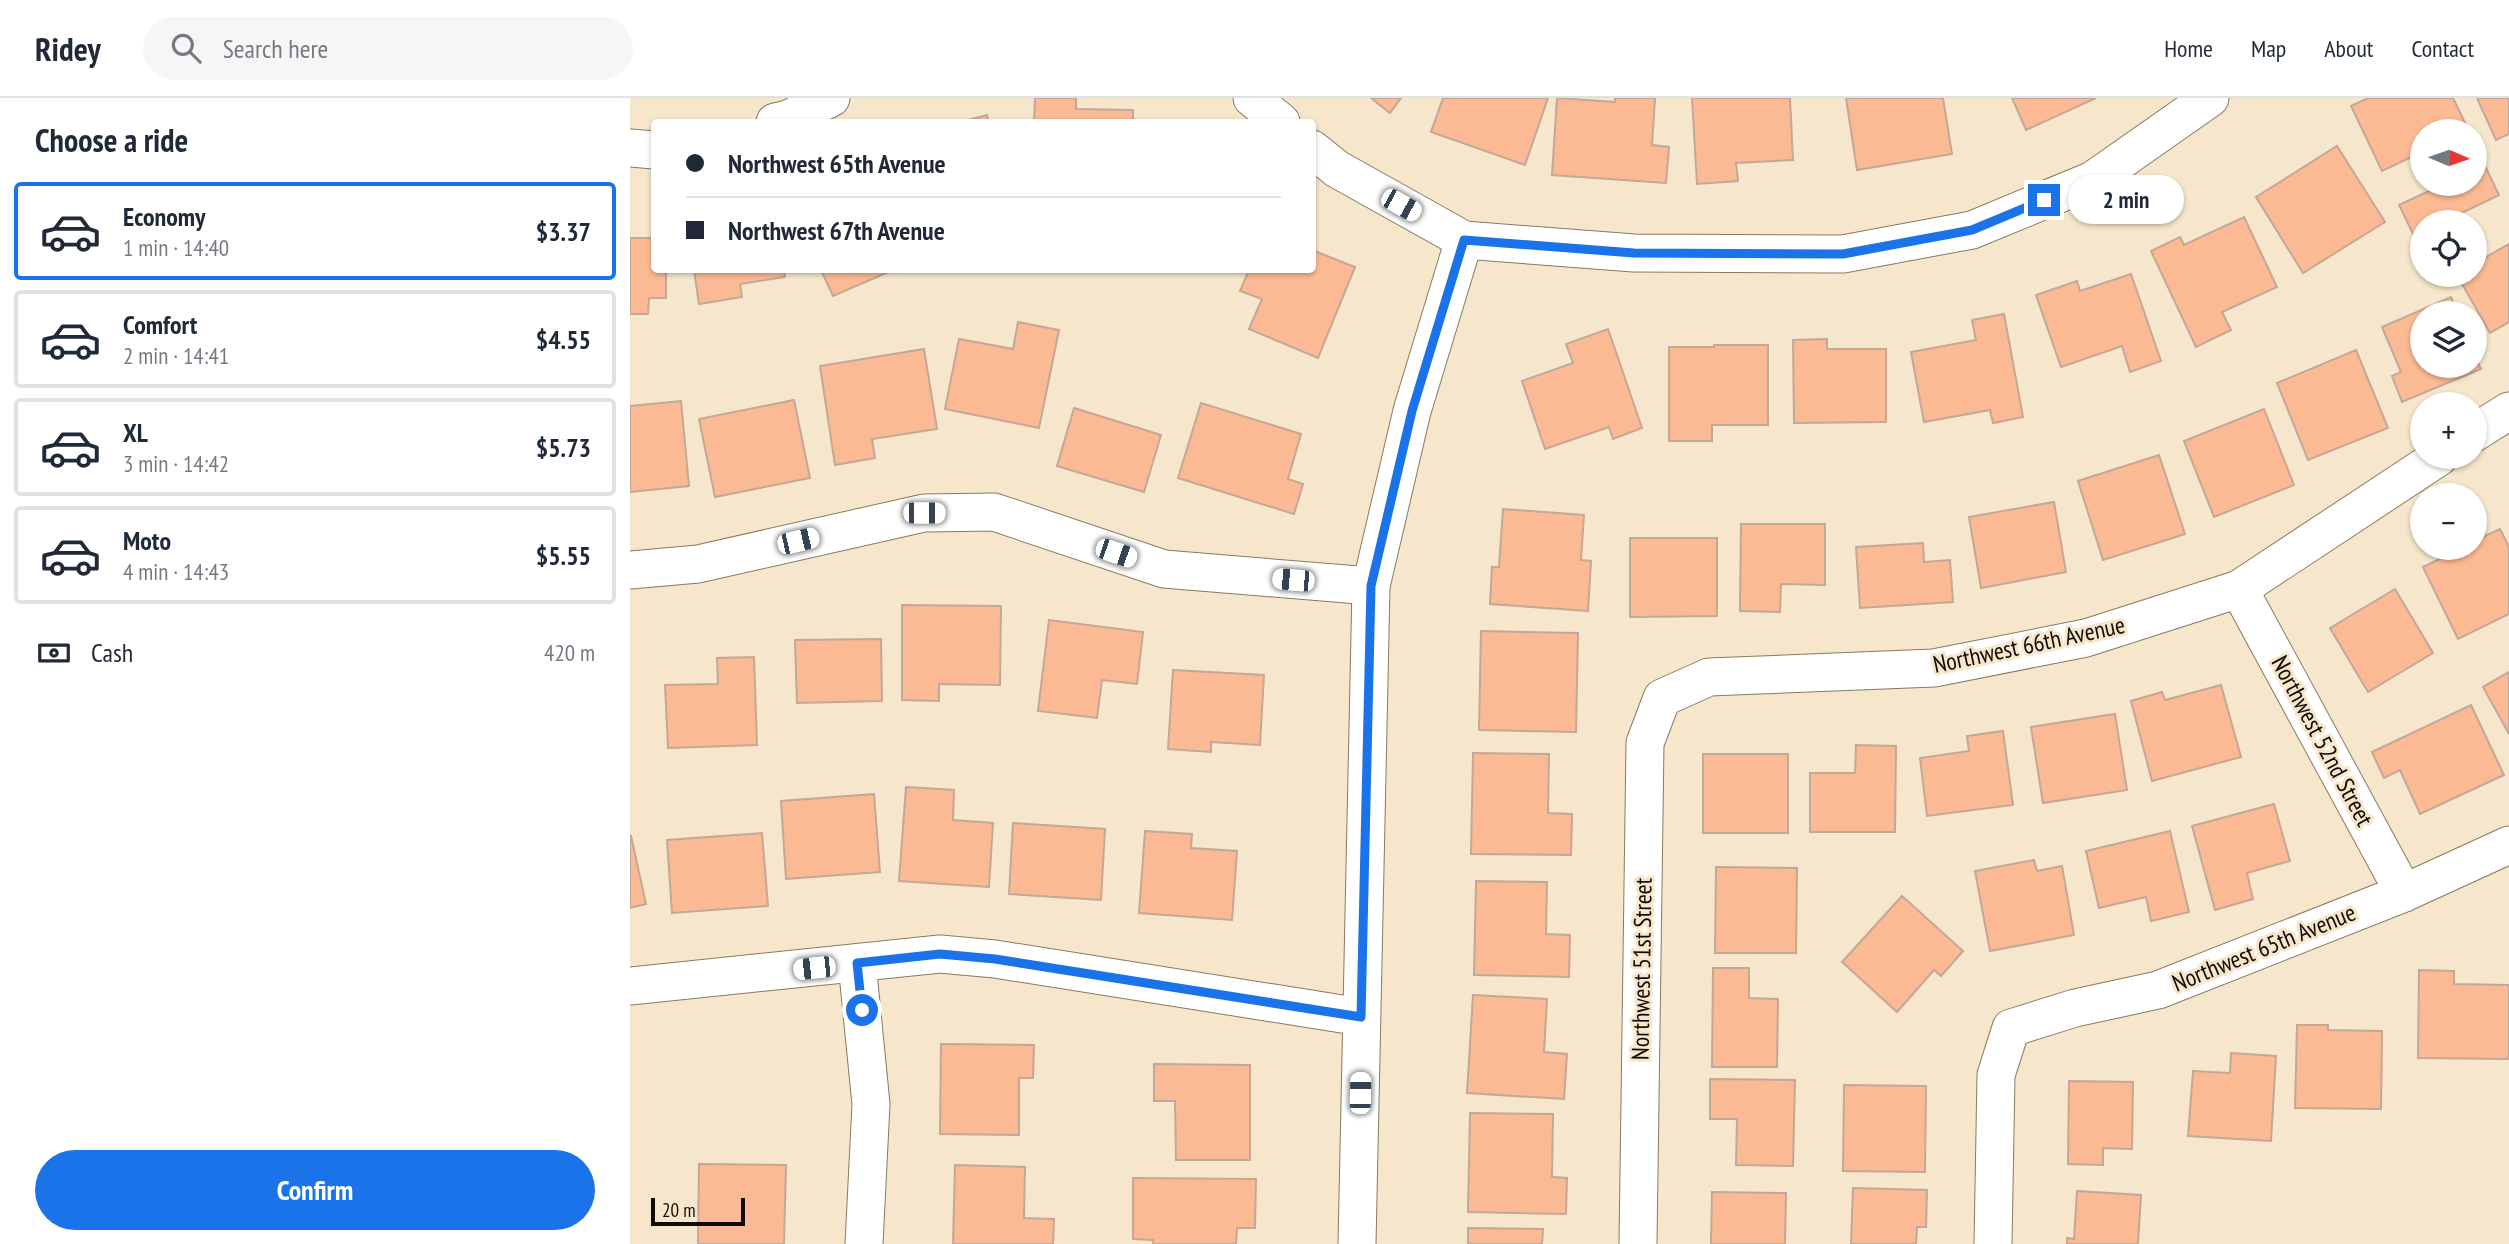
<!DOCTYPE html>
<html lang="en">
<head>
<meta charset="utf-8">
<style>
	:root { --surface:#fff; --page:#f6f6f7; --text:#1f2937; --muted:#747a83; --line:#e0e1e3; --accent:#1a73e8 }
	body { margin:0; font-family:"PT Sans Narrow",sans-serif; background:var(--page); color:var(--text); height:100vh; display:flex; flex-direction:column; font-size:26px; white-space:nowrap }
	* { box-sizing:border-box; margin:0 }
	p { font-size:23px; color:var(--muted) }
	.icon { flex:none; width:38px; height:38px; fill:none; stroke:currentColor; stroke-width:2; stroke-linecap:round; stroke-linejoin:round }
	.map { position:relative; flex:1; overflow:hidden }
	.sheet { display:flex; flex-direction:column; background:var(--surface); width:630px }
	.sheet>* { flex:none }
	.guide { position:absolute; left:21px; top:21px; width:665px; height:154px; border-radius:7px; box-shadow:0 2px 5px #0004; display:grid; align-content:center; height:154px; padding:0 35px; background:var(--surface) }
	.needle { width:46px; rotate:92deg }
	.fabs { position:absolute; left:1780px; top:21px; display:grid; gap:14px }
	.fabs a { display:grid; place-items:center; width:77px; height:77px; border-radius:50%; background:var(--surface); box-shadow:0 2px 5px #0004; font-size:35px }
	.scale { position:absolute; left:21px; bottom:18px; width:94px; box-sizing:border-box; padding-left:7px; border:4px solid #100b04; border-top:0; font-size:19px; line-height:24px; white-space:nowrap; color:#100b04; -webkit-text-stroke:5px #f6e6cb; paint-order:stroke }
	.end { position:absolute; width:32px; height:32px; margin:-16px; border:9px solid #1a73e8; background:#fff; box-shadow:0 0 0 4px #fff }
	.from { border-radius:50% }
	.bubble { position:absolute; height:49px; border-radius:24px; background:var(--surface); box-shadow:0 2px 5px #0004; font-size:23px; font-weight:800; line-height:49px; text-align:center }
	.car { position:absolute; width:21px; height:42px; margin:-21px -10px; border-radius:9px; box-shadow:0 0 5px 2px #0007; background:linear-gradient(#fff 24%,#345 0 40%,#fff 0 76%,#345 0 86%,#fff 0) }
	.guide b { display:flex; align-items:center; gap:24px; height:66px; font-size:26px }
	.guide b+b { border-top:2px solid var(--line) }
	.guide i { width:18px; height:18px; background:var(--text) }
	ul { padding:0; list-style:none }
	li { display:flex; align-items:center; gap:21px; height:98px; margin:0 14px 10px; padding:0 21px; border:4px solid var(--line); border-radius:7px }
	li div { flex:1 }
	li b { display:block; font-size:26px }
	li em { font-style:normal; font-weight:800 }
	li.on { border-color:var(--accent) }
	li>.icon { width:63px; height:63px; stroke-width:1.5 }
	h2 { padding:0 35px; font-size:32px; line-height:84px }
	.pay { display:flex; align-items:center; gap:18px; height:77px; padding:0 35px; font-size:26px }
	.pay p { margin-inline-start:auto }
	.action { display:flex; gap:14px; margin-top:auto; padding:14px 35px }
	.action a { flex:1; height:80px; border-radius:42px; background:var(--accent); color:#fff; font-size:28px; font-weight:800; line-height:80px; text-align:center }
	header { display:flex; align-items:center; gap:42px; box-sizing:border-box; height:98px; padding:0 35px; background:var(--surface); border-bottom:2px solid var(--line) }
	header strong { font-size:33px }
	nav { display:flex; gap:38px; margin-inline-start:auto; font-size:24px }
	.search { width:490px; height:63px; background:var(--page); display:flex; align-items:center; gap:18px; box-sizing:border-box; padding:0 24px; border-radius:38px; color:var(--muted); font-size:26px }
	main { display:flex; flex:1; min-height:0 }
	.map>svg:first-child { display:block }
	.building { fill:#fcba94; stroke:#c3a798; stroke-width:2 }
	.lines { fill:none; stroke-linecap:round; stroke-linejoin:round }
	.minor-casing { stroke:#887a62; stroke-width:39 }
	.minor { stroke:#fff; stroke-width:37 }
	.route { stroke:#1a73e8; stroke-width:9 }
	.labels { text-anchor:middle; stroke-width:6; stroke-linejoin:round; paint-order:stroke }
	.street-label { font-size:24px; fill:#100b04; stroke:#f6e6cb }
</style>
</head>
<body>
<header>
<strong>Ridey</strong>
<div class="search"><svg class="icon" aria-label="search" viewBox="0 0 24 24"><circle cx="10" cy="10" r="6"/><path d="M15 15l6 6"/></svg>Search here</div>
<nav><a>Home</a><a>Map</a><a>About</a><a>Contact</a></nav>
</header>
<main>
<section class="sheet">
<h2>Choose a ride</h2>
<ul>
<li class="on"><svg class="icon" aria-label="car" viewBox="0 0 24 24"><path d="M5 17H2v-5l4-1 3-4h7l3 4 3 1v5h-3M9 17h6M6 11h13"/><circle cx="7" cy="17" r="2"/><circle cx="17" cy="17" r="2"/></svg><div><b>Economy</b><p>1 min · 14:40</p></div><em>$3.37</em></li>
<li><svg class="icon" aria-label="car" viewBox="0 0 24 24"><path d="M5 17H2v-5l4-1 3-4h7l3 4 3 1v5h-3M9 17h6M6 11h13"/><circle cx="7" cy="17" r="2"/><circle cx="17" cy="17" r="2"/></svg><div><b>Comfort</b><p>2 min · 14:41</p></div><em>$4.55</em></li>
<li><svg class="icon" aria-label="car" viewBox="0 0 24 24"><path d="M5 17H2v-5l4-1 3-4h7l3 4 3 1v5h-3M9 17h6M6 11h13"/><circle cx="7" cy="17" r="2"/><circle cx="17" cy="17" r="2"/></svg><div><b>XL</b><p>3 min · 14:42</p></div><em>$5.73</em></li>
<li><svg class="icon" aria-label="car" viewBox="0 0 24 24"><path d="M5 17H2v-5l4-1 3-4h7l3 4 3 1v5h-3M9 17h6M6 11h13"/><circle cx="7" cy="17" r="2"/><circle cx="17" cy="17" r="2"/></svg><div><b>Moto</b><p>4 min · 14:43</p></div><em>$5.55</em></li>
</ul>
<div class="pay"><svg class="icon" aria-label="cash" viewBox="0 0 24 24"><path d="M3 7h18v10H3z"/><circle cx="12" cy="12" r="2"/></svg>Cash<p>420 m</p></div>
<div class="action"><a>Confirm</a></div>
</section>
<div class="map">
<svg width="1879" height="1146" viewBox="0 0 1879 1146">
	<rect width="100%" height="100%" fill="#f6e6cb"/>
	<g class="building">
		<polygon points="405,0 446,0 446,11 503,12 503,24 404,24"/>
		<polygon points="741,0 771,0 760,15"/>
		<polygon points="813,0 918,0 895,67 801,34"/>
		<polygon points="927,0 985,4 985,0 1025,0 1022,47 1039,49 1036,85 922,77"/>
		<polygon points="1062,0 1160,0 1163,62 1106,65 1108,83 1067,86"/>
		<polygon points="1216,0 1313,0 1322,56 1227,72"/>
		<polygon points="1382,0 1466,0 1396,32"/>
		<polygon points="1738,0 1823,0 1839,33 1792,33 1792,54 1752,73 1721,8"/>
		<polygon points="1847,0 1879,0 1879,36 1866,42"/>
		<polygon points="357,17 359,24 331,24"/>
		<polygon points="1844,45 1869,97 1813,124 1792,124 1792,135 1784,138 1769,107 1814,86 1844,86"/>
		<polygon points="1707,48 1755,124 1673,175 1626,99"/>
		<polygon points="1614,119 1647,189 1592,214 1601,232 1566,249 1521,153 1550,139 1554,147"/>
		<polygon points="0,140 24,140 24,172 36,172 36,200 19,200 18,216 0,216"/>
		<polygon points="1879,146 1879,224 1860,235 1827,177 1844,177 1844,166"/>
		<polygon points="682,152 725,169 688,260 619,231 632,201 610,193 619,172 682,172"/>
		<polygon points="64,172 154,172 155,179 110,186 112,199 69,206"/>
		<polygon points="191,172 263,172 203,198"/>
		<polygon points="1501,176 1531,263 1500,274 1492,248 1431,269 1406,197 1447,183 1450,193"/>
		<polygon points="1821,199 1828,215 1792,215 1792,268 1844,268 1844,256 1851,271 1772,304 1762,278 1771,274 1752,229"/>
		<polygon points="1374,216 1393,319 1363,325 1360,312 1294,324 1281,254 1346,242 1342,222"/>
		<polygon points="388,224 429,232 409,330 315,311 329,241 383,251"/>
		<polygon points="978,231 1012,330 983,341 979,329 915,351 892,283 943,265 936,246"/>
		<polygon points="1197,241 1197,251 1256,251 1256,324 1164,325 1163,242"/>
		<polygon points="1084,247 1138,247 1138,327 1082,327 1082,343 1039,343 1039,249 1084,249"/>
		<polygon points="294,251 307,331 242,341 245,360 205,367 190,268"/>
		<polygon points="1726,252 1758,330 1678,362 1647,285"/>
		<polygon points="164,302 180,380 85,399 69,321"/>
		<polygon points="51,303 59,388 0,394 0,308"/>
		<polygon points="571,305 671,336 658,381 673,386 664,416 548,380"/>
		<polygon points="444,310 531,337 514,394 427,368"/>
		<polygon points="1634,311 1664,387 1584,419 1554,343"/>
		<polygon points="1529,357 1555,436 1473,462 1448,383"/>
		<polygon points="1424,404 1436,474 1351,490 1339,419"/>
		<polygon points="873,411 954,417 951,462 961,463 958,513 860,506 862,469 869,469"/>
		<polygon points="1111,426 1195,426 1195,487 1151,486 1150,514 1110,513"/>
		<polygon points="1870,431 1879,449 1879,516 1828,541 1793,469 1832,450 1844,450 1844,443"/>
		<polygon points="1000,440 1087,440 1087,518 1000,519"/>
		<polygon points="1293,445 1294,464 1320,462 1323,504 1230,510 1226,449"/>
		<polygon points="1765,491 1803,555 1738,594 1700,530"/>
		<polygon points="272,507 371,508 370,587 309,586 309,603 272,602"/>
		<polygon points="419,522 513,534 507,586 472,582 467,620 408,613"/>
		<polygon points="851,533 948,535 946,634 849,632"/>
		<polygon points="251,541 252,603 167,605 165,542"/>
		<polygon points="124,559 127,647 38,650 35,587 88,586 87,560"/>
		<polygon points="543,572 634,577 630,647 581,644 581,654 538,651"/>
		<polygon points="1879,574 1879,636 1853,589"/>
		<polygon points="1591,587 1611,659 1522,683 1501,603 1532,594 1535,602"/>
		<polygon points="1841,607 1874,677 1790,716 1770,672 1754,680 1742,654"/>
		<polygon points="1485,616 1497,692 1413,705 1401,629"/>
		<polygon points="1373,633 1383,707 1297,718 1290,660 1339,653 1337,638"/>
		<polygon points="1226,647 1266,648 1265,734 1180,734 1180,675 1225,675"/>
		<polygon points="843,655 919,656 918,715 942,716 941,757 841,756"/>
		<rect x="1073" y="656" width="85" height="79"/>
		<polygon points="276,689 324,692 323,722 363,725 359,789 269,783"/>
		<polygon points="244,696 250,774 156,781 151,703"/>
		<polygon points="1644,706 1660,763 1617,775 1623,801 1585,812 1562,728"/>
		<polygon points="383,725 475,731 471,802 379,796"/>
		<polygon points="515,733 562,736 561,750 607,753 602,822 509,815"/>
		<polygon points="1540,733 1559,814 1521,823 1516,799 1469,810 1456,753"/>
		<polygon points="132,735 138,808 42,815 37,742"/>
		<polygon points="1,738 16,806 0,810 0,738"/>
		<polygon points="1404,762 1407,773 1432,768 1444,837 1360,853 1345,773"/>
		<polygon points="1086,769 1167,770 1166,855 1085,855"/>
		<polygon points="846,783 917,784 916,836 940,837 939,879 844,877"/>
		<polygon points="1272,798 1333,853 1311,878 1304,872 1267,914 1212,864"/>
		<polygon points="1083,870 1119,870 1119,900 1148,901 1147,969 1082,969"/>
		<polygon points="1789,872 1824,873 1824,886 1879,887 1879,961 1788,960"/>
		<polygon points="843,897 917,901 914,954 937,956 934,1001 837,995"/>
		<polygon points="1667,927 1698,927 1698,932 1752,933 1751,1011 1665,1010"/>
		<polygon points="311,946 404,947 403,980 389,980 389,1037 310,1036"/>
		<polygon points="1601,955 1646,958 1641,1043 1558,1038 1563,973 1600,975"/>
		<polygon points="524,966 620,967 620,1062 546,1062 545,1003 524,1003"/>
		<polygon points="1080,981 1165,982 1163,1068 1106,1067 1107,1021 1080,1021"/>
		<polygon points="1439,983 1503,984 1502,1051 1473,1050 1473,1067 1438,1066"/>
		<polygon points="1214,987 1296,988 1295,1074 1213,1073"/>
		<polygon points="840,1015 923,1016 922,1079 937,1080 936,1116 838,1114"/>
		<polygon points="69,1066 156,1067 154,1146 68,1146"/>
		<polygon points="325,1067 395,1069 394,1120 424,1121 423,1146 323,1146"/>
		<polygon points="503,1080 626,1081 625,1130 607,1130 606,1146 523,1146 523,1142 503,1141"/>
		<polygon points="1223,1090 1297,1092 1296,1129 1287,1129 1286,1146 1221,1146"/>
		<polygon points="1447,1093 1511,1097 1508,1146 1437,1146 1437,1140 1444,1141"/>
		<polygon points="1082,1094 1156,1095 1155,1146 1081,1146"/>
		<polygon points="838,1130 913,1131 912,1146 838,1146"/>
	</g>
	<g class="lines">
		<g class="minor-casing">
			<g id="minor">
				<polyline points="622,0 651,24"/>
				<polyline points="145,24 158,21 201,0"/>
				<polyline points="0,50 24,52"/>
				<polyline points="682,51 707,71 834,142 1004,155 1213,156 1342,132 1463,82 1580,0"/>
				<polyline points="1844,335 1879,313"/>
				<polyline points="0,472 68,466 294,415 364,414 534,471 741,488"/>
				<polyline points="1609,491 1774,795"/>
				<polyline points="227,865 241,1006 234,1146"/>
				<polyline points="0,888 310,856 365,861 731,919"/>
				<polyline points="727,1146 741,488 782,313 834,142"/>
				<polyline points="1008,1146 1015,645 1032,600 1079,579 1304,570 1456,540 1609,491 1809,359"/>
				<polyline points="1363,1146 1366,977 1381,930 1445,910 1528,892 1774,795 1879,747"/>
			</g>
		</g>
		<use href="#minor" class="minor"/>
	</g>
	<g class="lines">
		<polyline class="route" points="232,912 227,865 310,856 365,861 731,919 741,488 782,313 834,142 1004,155 1213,156 1342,132 1414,102"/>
	</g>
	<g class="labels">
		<g class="street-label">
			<text transform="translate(1399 547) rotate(-12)" y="8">Northwest 66th Avenue</text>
			<text transform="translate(1692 643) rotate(62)" y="8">Northwest 52nd Street</text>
			<text transform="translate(1634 850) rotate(-22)" y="8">Northwest 65th Avenue</text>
			<text transform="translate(1012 871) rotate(-89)" y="8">Northwest 51st Street</text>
		</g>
	</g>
</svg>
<div class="fabs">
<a><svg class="needle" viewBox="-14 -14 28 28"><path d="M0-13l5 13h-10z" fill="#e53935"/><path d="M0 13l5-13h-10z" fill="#747a83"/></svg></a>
<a><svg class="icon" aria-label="locate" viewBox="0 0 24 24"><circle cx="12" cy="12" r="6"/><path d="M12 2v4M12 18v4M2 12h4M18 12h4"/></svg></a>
<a><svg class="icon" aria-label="layers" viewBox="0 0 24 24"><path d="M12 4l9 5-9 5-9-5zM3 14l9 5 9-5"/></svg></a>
<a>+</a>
<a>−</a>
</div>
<div class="scale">20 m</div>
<i class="end from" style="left:232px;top:912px"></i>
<i class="end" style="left:1414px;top:102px"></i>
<div class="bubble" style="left:1438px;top:77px;width:116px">2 min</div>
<i class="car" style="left:771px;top:107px;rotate:119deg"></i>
<i class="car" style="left:294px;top:415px;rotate:90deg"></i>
<i class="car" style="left:168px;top:443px;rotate:77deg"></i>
<i class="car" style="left:486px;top:455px;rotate:109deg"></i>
<i class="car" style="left:663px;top:482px;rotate:275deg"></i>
<i class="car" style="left:184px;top:870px;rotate:264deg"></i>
<i class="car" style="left:730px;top:995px;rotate:1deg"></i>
<div class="guide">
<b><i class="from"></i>Northwest 65th Avenue</b>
<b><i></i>Northwest 67th Avenue</b>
</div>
</div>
</main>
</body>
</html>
